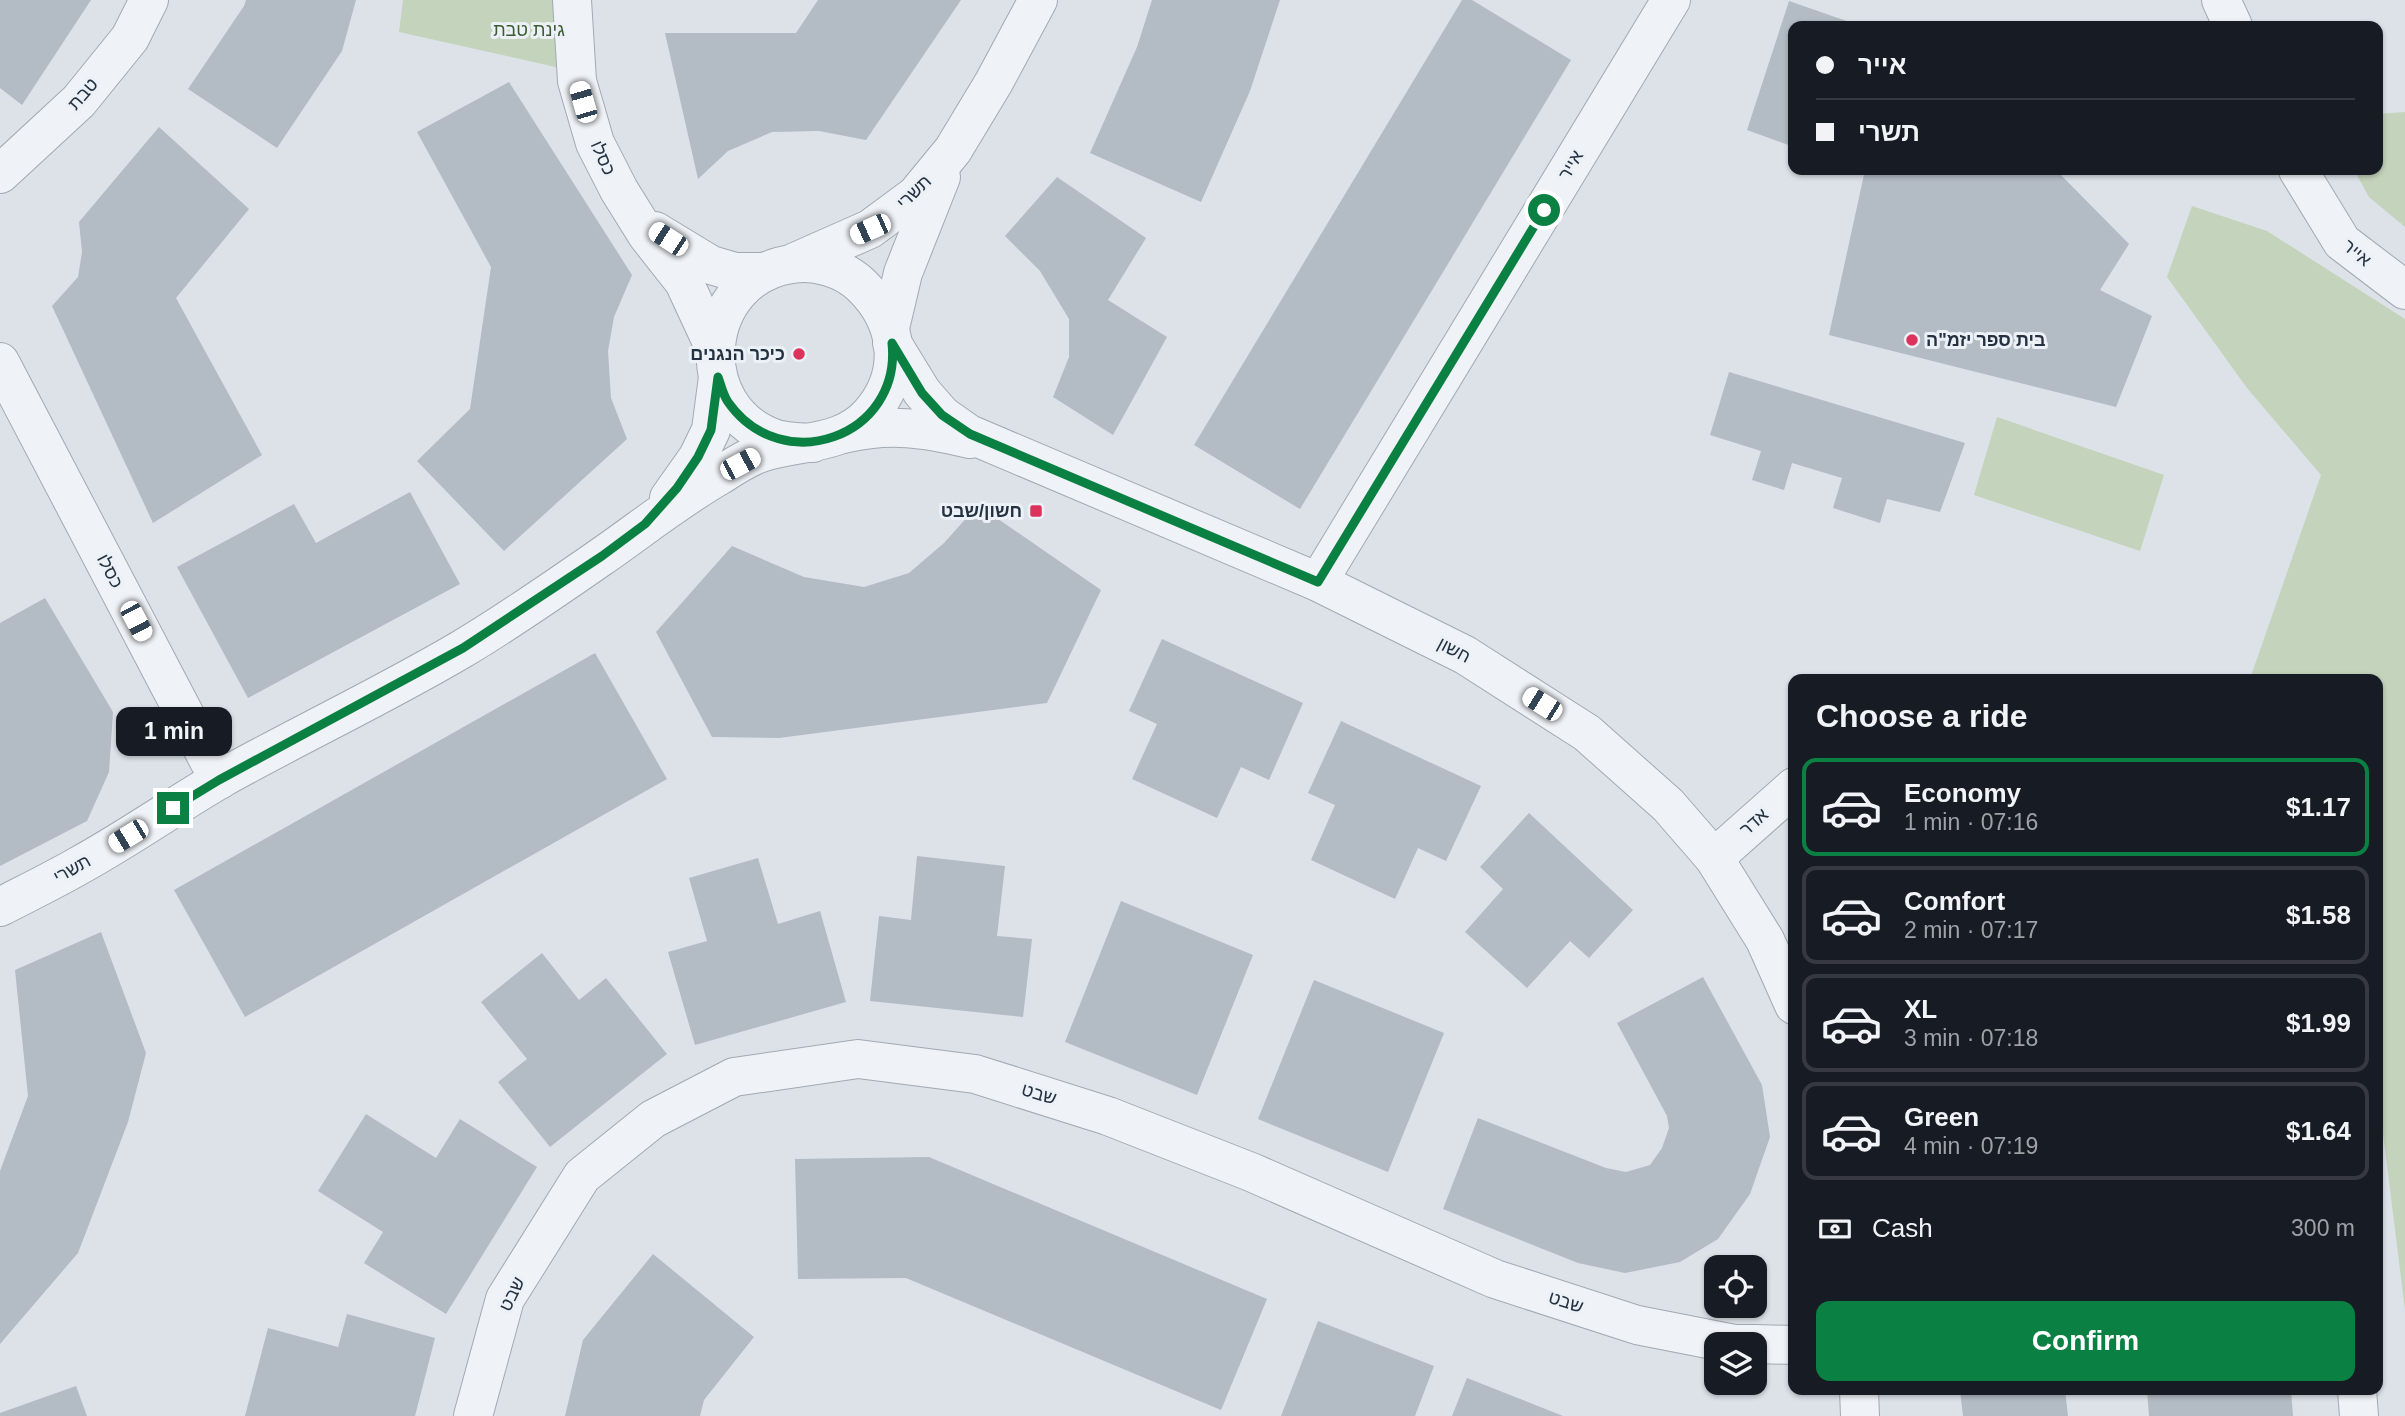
<!DOCTYPE html>
<html lang="en">
<head>
<meta charset="utf-8">
<style>
	:root { --surface:#171b24; --page:#242831; --text:#f1f3f6; --muted:#9ea1a6; --line:#363941; --accent:#0b8043 }
	body { margin:0; font-family:Arial,"Noto Sans Hebrew",sans-serif; background:var(--page); color:var(--text); height:100vh; display:flex; flex-direction:column; font-size:26px; white-space:nowrap }
	* { box-sizing:border-box; margin:0 }
	p { font-size:23px; color:var(--muted) }
	.icon { flex:none; width:38px; height:38px; fill:none; stroke:currentColor; stroke-width:2; stroke-linecap:round; stroke-linejoin:round }
	.map { position:relative; flex:1; overflow:hidden }
	.sheet { position:absolute; left:1788px; top:674px; width:595px; height:721px; display:flex; flex-direction:column; background:var(--surface); border-radius:14px; box-shadow:0 2px 5px #0004 }
	.sheet>* { flex:none }
	.top-card { position:absolute; left:1788px; top:21px; width:595px; height:154px; border-radius:14px; box-shadow:0 2px 5px #0004; display:grid; align-content:center; height:154px; padding:0 28px; background:var(--surface) }
	.buttons { position:absolute; left:1704px; top:1255px; display:grid; gap:14px }
	.buttons a { display:grid; place-items:center; width:63px; height:63px; border-radius:14px; background:var(--surface); box-shadow:0 2px 5px #0004; font-size:35px }
	.end { position:absolute; width:32px; height:32px; margin:-16px; border:9px solid #0b8043; background:#fff; box-shadow:0 0 0 4px #fff }
	.from { border-radius:50% }
	.bubble { position:absolute; height:49px; border-radius:14px; background:var(--surface); box-shadow:0 2px 5px #0004; font-size:23px; font-weight:700; line-height:49px; text-align:center }
	.car { position:absolute; width:21px; height:42px; margin:-21px -10px; border-radius:9px; box-shadow:0 0 5px 2px #0007; background:linear-gradient(#fff 24%,#345 0 40%,#fff 0 76%,#345 0 86%,#fff 0) }
	.top-card b { display:flex; align-items:center; gap:24px; height:66px; font-size:26px }
	.top-card b+b { border-top:2px solid var(--line) }
	.top-card i { width:18px; height:18px; background:var(--text) }
	ul { padding:0; list-style:none }
	li { display:flex; align-items:center; gap:21px; height:98px; margin:0 14px 10px; padding:0 14px; border:4px solid var(--line); border-radius:14px }
	li div { flex:1 }
	li b { display:block; font-size:26px }
	li em { font-style:normal; font-weight:700 }
	li.current { border-color:var(--accent) }
	li>.icon { width:63px; height:63px; stroke-width:1.5 }
	h2 { padding:0 28px; font-size:32px; line-height:84px }
	.pay { display:flex; align-items:center; gap:18px; height:77px; padding:0 28px; font-size:26px }
	.pay p { margin-inline-start:auto }
	.button { display:flex; gap:14px; margin-top:auto; padding:14px 28px }
	.button a { flex:1; height:80px; border-radius:14px; background:var(--accent); color:#fff; font-size:28px; font-weight:700; line-height:80px; text-align:center }
	.map>svg:first-child { display:block }
	.green { fill:#c4d3bc }
	.building { fill:#b3bbc5 }
	.lines { fill:none; stroke-linecap:round; stroke-linejoin:round }
	.minor-casing { stroke:#a1a9b2; stroke-width:40 }
	.minor { stroke:#eff2f6; stroke-width:38 }
	.route { stroke:#0b8043; stroke-width:9 }
	.poi-dot { fill:#dc325c; stroke:#ebf1f6; stroke-width:2.5 }
	.labels { text-anchor:middle; stroke-width:6; stroke-linejoin:round; paint-order:stroke }
	.park-label { font-size:18px; fill:#3d5d30; stroke:#ebf1f6 }
	.street-label { font-size:18px; fill:#243140; stroke:#ebf1f6 }
	.poi-label { font-size:18px; font-weight:bold; fill:#243140; stroke:#ebf1f6; text-anchor:end }
</style>
</head>
<body>
<div class="map">
<svg width="2405" height="1416" viewBox="0 0 2405 1416">
	<rect width="100%" height="100%" fill="#dce2e8"/>
	<g class="green">
		<polygon points="403,0 560,0 560,68 399,32"/>
		<polygon points="2405,112 2405,227 2369,197 2354,170 2378,170 2378,114"/>
		<polygon points="2192,206 2267,231 2405,319 2405,1310 2378,1093 2378,679 2250,679 2321,475 2247,388 2167,277"/>
		<polygon points="1997,417 2164,475 2140,551 1974,495"/>
	</g>
	<g class="building">
		<polygon points="0,0 91,0 22,105 0,88"/>
		<polygon points="246,0 356,0 342,51 277,148 188,89 244,6"/>
		<polygon points="818,0 961,0 866,140 819,131 772,132 728,151 698,179 665,33 796,33"/>
		<polygon points="1152,0 1280,0 1250,91 1201,202 1090,153 1137,47"/>
		<polygon points="1462,0 1472,0 1571,60 1300,509 1194,445"/>
		<polygon points="1789,1 1861,26 1794,26 1794,147 1747,130"/>
		<polygon points="509,82 632,275 614,317 608,351 611,398 627,439 504,551 417,461 470,409 491,267 417,132"/>
		<polygon points="159,127 249,209 176,298 262,455 153,523 52,306 78,277 82,252 79,222"/>
		<polygon points="1865,170 2056,170 2129,244 2100,290 2152,316 2116,407 1829,335"/>
		<polygon points="1057,177 1146,238 1108,300 1167,337 1113,435 1053,397 1069,357 1069,319 1040,271 1005,236"/>
		<polygon points="1729,372 1965,443 1940,512 1887,499 1880,523 1833,508 1842,478 1792,463 1784,490 1752,480 1761,451 1710,435"/>
		<polygon points="410,492 460,584 248,698 177,567 294,504 316,543"/>
		<polygon points="978,505 1101,590 1047,703 779,738 712,737 656,632 732,546 804,577 864,587 909,573 944,543"/>
		<polygon points="45,598 113,712 109,772 87,821 0,866 0,623"/>
		<polygon points="1162,639 1303,703 1269,780 1241,767 1217,818 1132,779 1157,724 1129,711"/>
		<polygon points="595,653 667,779 245,1017 174,890"/>
		<polygon points="1341,721 1481,786 1446,861 1418,848 1395,899 1311,860 1335,805 1308,793"/>
		<polygon points="1529,813 1633,910 1589,958 1570,941 1527,988 1465,932 1503,889 1480,867"/>
		<polygon points="917,856 1005,866 997,936 1032,939 1023,1017 870,1001 879,916 911,920"/>
		<polygon points="758,858 778,924 820,911 846,1002 695,1045 668,952 707,941 689,878"/>
		<polygon points="1121,901 1253,955 1197,1095 1065,1042"/>
		<polygon points="101,932 146,1053 128,1122 78,1253 0,1344 0,1171 28,1096 15,970"/>
		<polygon points="542,953 579,1000 606,978 667,1054 550,1147 498,1082 527,1059 481,1002"/>
		<polygon points="1703,977 1762,1085 1770,1137 1750,1194 1718,1239 1680,1262 1625,1273 1578,1263 1443,1209 1478,1118 1606,1168 1626,1172 1650,1165 1662,1148 1669,1128 1667,1116 1617,1023"/>
		<polygon points="1314,980 1444,1033 1388,1172 1258,1119"/>
		<polygon points="366,1114 436,1158 460,1119 537,1167 446,1314 364,1263 383,1232 318,1191"/>
		<polygon points="929,1157 1267,1299 1221,1410 906,1278 798,1279 795,1159"/>
		<polygon points="653,1254 754,1337 704,1400 700,1416 565,1416 583,1340"/>
		<polygon points="347,1314 435,1338 415,1416 245,1416 268,1328 338,1347"/>
		<polygon points="1318,1321 1434,1366 1415,1416 1281,1416"/>
		<polygon points="1467,1378 1563,1416 1452,1416"/>
		<polygon points="76,1386 87,1416 0,1416 0,1413"/>
		<polygon points="1960,1390 2065,1390 2068,1416 1963,1416"/>
		<polygon points="2147,1390 2291,1390 2293,1416 2149,1416"/>
	</g>
	<g class="lines">
		<g class="minor-casing">
			<g id="minor">
				<polyline points="572,0 577,81 595,143 619,190 647,235 684,282 715,349"/>
				<polyline points="2221,0 2233,26"/>
				<polyline points="2298,170 2342,242 2405,290"/>
				<polyline points="0,174 79,101 130,38 149,0"/>
				<polyline points="655,231 711,265 735,272 763,272"/>
				<polyline points="793,263 870,229 916,195 953,150 994,82 1038,0"/>
				<polyline points="890,328 903,273 941,177"/>
				<polyline points="892,343 922,392 942,415 969,434 1318,582 1465,655 1587,733 1668,805 1714,858 1765,940 1794,1005"/>
				<polyline points="0,362 219,780"/>
				<path d="M843,434C890,423 924,428 970,439"/>
				<polyline points="669,498 698,457 711,430 718,377"/>
				<polyline points="1318,582 1671,0"/>
				<polyline points="1714,858 1794,787"/>
				<path d="M0,907C27,893 54,880 80,865C129,838 174,806 222,778C301,734 384,695 462,649C509,621 555,589 601,557C640,530 677,500 719,476C731,468 745,459 758,454C796,440 841,447 870,414C906,373 899,322 862,286C845,269 816,260 792,264C700,277 687,409 776,439C787,442 801,442 813,443"/>
				<polyline points="1755,1344 1794,1345"/>
				<polyline points="1859,1390 1860,1416"/>
				<polyline points="2357,1390 2359,1416"/>
				<polyline points="473,1416 505,1299 582,1176 653,1119 734,1077 858,1059 975,1074 1108,1116 1251,1172 1495,1279 1637,1325 1734,1344 1752,1344"/>
			</g>
		</g>
		<use href="#minor" class="minor"/>
	</g>
	<g class="lines">
		<path class="route" d="M173,808L219,780L463,648L602,556L645,524L677,488L698,457L711,430L718,377C721,385 723,395 728,402C782,479 902,437 892,343L922,393L942,415L970,434L1318,582L1544,210"/>
	</g>
	<g class="poi-dot">
		<circle cx="1912" cy="340" r="7"/>
		<circle cx="799" cy="354" r="7"/>
		<rect x="1029" y="504" width="14" height="14" rx="3.5"/>
	</g>
	<g class="labels">
		<g class="park-label">
			<text x="529" y="36">גינת טבת</text>
		</g>
		<g class="street-label">
			<text transform="translate(83 94) rotate(-49)" y="6">טבת</text>
			<text transform="translate(603 158) rotate(66)" y="6">כסלו</text>
			<text transform="translate(1571 165) rotate(-59)" y="6">אייר</text>
			<text transform="translate(914 192) rotate(-44)" y="6">תשרי</text>
			<text transform="translate(2357 253) rotate(40)" y="6">אייר</text>
			<text transform="translate(110 571) rotate(62)" y="6">כסלו</text>
			<text transform="translate(1454 650) rotate(28)" y="6">חשון</text>
			<text transform="translate(1754 822) rotate(-42)" y="6">אדר</text>
			<text transform="translate(72 869) rotate(-29)" y="6">תשרי</text>
			<text transform="translate(1039 1094) rotate(17)" y="6">שבט</text>
			<text transform="translate(512 1294) rotate(-64)" y="6">שבט</text>
			<text transform="translate(1566 1302) rotate(18)" y="6">שבט</text>
		</g>
		<g class="poi-label">
			<text x="1926" y="346" text-anchor="start">בית ספר יזמ"ה</text>
			<text x="785" y="360">כיכר הנגנים</text>
			<text x="1022" y="517">חשון/שבט</text>
		</g>
	</g>
</svg>
<div class="buttons">
<a><svg class="icon" aria-label="locate" viewBox="0 0 24 24"><circle cx="12" cy="12" r="6"/><path d="M12 2v4M12 18v4M2 12h4M18 12h4"/></svg></a>
<a><svg class="icon" aria-label="layers" viewBox="0 0 24 24"><path d="M12 4l9 5-9 5-9-5zM3 14l9 5 9-5"/></svg></a>
</div>
<i class="end from" style="left:1544px;top:210px"></i>
<i class="end" style="left:173px;top:808px"></i>
<div class="bubble" style="left:116px;top:707px;width:116px">1 min</div>
<i class="car" style="left:583px;top:102px;rotate:344deg"></i>
<i class="car" style="left:870px;top:229px;rotate:246deg"></i>
<i class="car" style="left:668px;top:239px;rotate:303deg"></i>
<i class="car" style="left:740px;top:464px;rotate:62deg"></i>
<i class="car" style="left:136px;top:621px;rotate:152deg"></i>
<i class="car" style="left:1542px;top:704px;rotate:302deg"></i>
<i class="car" style="left:128px;top:836px;rotate:239deg"></i>
<div class="top-card">
<b><i class="from"></i>אייר</b>
<b><i></i>תשרי</b>
</div>
<section class="sheet">
<h2>Choose a ride</h2>
<ul>
<li class="current"><svg class="icon" aria-label="car" viewBox="0 0 24 24"><path d="M5 17H2v-5l4-1 3-4h7l3 4 3 1v5h-3M9 17h6M6 11h13"/><circle cx="7" cy="17" r="2"/><circle cx="17" cy="17" r="2"/></svg><div><b>Economy</b><p>1 min · 07:16</p></div><em>$1.17</em></li>
<li><svg class="icon" aria-label="car" viewBox="0 0 24 24"><path d="M5 17H2v-5l4-1 3-4h7l3 4 3 1v5h-3M9 17h6M6 11h13"/><circle cx="7" cy="17" r="2"/><circle cx="17" cy="17" r="2"/></svg><div><b>Comfort</b><p>2 min · 07:17</p></div><em>$1.58</em></li>
<li><svg class="icon" aria-label="car" viewBox="0 0 24 24"><path d="M5 17H2v-5l4-1 3-4h7l3 4 3 1v5h-3M9 17h6M6 11h13"/><circle cx="7" cy="17" r="2"/><circle cx="17" cy="17" r="2"/></svg><div><b>XL</b><p>3 min · 07:18</p></div><em>$1.99</em></li>
<li><svg class="icon" aria-label="car" viewBox="0 0 24 24"><path d="M5 17H2v-5l4-1 3-4h7l3 4 3 1v5h-3M9 17h6M6 11h13"/><circle cx="7" cy="17" r="2"/><circle cx="17" cy="17" r="2"/></svg><div><b>Green</b><p>4 min · 07:19</p></div><em>$1.64</em></li>
</ul>
<div class="pay"><svg class="icon" aria-label="cash" viewBox="0 0 24 24"><path d="M3 7h18v10H3z"/><circle cx="12" cy="12" r="2"/></svg>Cash<p>300 m</p></div>
<div class="button"><a>Confirm</a></div>
</section>
</div>
</body>
</html>
